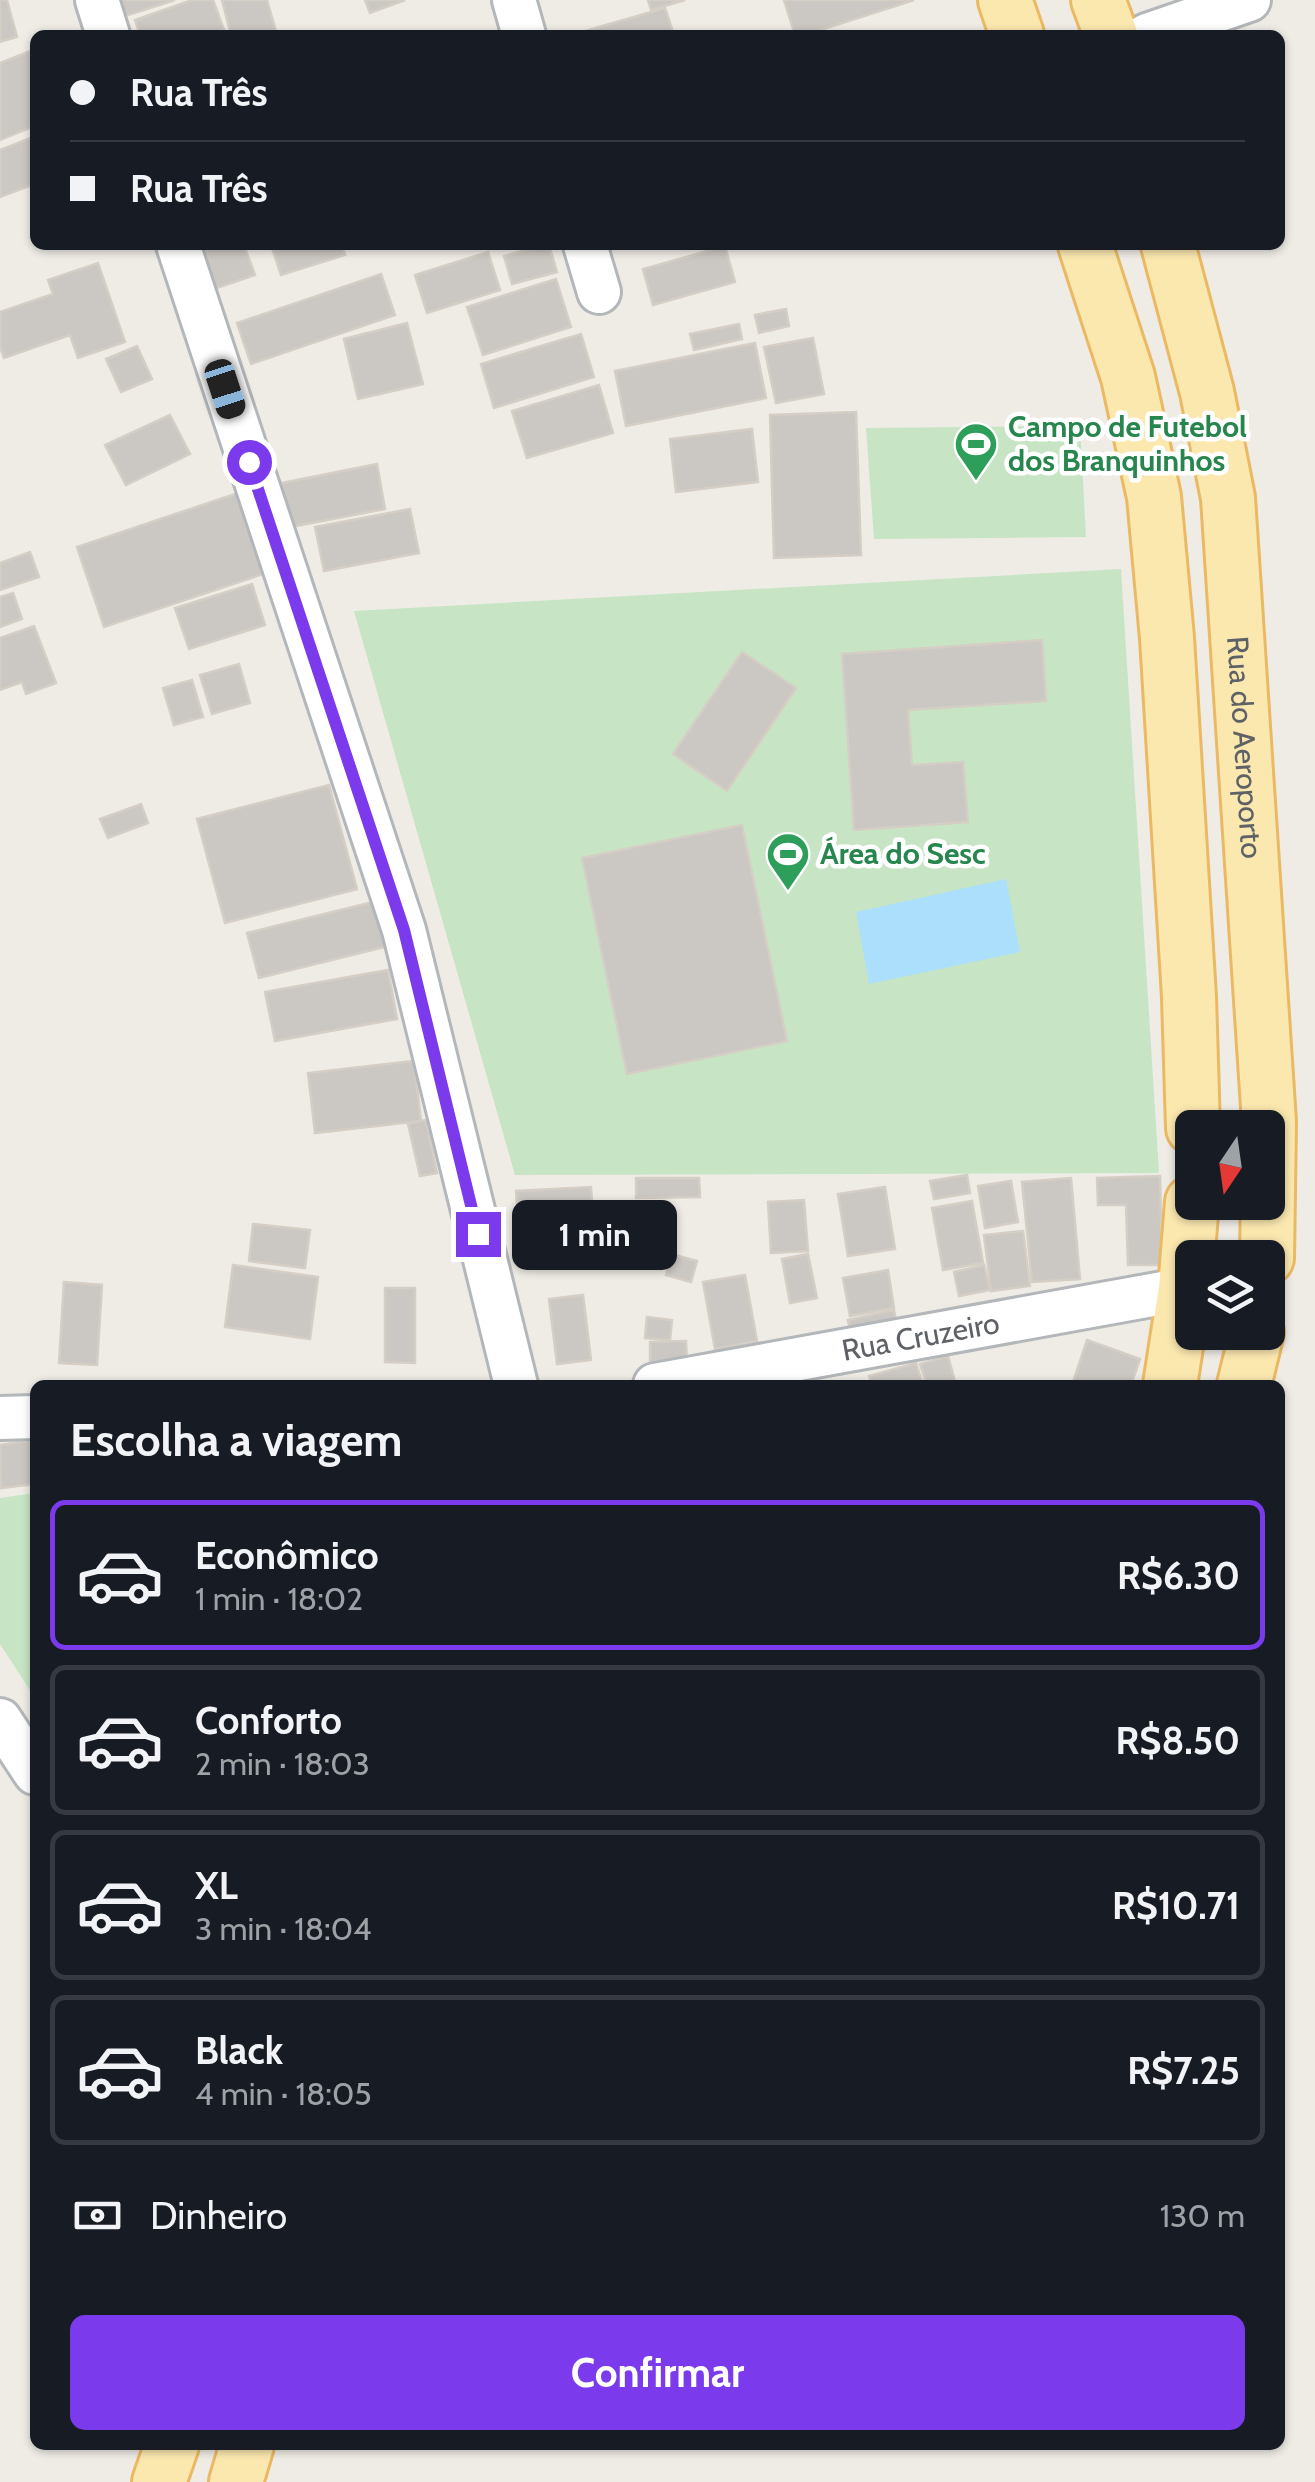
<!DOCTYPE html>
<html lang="pt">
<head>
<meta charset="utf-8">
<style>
	:root { --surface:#171b24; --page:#242831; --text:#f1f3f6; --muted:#9ea1a6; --line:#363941; --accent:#7c3aed }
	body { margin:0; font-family:Cabin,sans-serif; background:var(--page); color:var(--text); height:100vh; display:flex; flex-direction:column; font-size:38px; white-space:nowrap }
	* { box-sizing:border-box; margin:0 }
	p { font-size:32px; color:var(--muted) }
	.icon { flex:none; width:55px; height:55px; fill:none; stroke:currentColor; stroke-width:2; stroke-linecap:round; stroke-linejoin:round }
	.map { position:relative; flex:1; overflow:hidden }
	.panel { position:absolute; left:30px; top:1380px; width:1255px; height:1070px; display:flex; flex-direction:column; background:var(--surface); border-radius:15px; box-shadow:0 2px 8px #0004 }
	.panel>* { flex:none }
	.guide { position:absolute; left:30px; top:30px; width:1255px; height:220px; border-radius:15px; box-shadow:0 2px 8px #0004; display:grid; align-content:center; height:220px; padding:0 40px; background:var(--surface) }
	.needle { width:65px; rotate:193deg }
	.controls { position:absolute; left:1175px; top:1110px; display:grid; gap:20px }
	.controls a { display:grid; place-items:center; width:110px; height:110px; border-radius:15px; background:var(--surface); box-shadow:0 2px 8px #0004; font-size:50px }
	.end { position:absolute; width:45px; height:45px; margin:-22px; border:12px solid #7c3aed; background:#fff; box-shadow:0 0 0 5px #fff }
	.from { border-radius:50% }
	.bubble { position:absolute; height:70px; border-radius:15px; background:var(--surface); box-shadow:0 2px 8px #0004; font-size:32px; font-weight:800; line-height:70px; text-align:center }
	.car { position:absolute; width:30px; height:60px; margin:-30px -15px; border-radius:12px; box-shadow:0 0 8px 2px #0007; background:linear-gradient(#222 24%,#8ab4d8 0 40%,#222 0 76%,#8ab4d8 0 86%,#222 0) }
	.guide b { display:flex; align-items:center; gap:35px; height:95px; font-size:38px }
	.guide b+b { border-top:2px solid var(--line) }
	.guide i { width:25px; height:25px; background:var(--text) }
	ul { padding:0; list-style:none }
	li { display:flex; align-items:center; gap:30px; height:150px; margin:0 20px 15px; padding:0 20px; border:5px solid var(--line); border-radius:15px }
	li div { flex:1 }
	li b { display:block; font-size:38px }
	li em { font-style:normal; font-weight:800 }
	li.current { border-color:var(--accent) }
	li>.icon { width:90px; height:90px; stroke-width:1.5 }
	h2 { padding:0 40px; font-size:45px; line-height:120px }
	.pay { display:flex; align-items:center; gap:25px; height:110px; padding:0 40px; font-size:38px }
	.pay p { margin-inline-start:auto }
	.primary-button { display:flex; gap:20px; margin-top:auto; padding:20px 40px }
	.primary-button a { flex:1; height:115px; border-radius:15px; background:var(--accent); color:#fff; font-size:40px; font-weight:800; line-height:115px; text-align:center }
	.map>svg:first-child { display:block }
	.grass { fill:#c7e5c4 }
	.water { fill:#abdffb }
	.building { fill:#cbc7c3; stroke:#d4cec5; stroke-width:2.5 }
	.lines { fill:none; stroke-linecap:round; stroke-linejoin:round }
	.minor-casing { stroke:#b3b7ba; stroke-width:48 }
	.major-casing { stroke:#ebb964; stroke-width:58 }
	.minor { stroke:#fff; stroke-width:42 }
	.major { stroke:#fbe8af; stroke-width:52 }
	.route { stroke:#7c3aed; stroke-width:12 }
	.labels { text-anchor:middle; stroke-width:9; stroke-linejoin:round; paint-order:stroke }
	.leisure-label { font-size:30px; font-weight:bold; fill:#27864d; stroke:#fff; text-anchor:start }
	.street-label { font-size:30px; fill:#5e6266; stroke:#fff }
</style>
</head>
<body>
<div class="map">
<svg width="1315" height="2482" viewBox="0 0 1315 2482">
	<rect width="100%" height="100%" fill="#efece6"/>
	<g class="grass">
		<polygon points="1080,426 1086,537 874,539 866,428"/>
		<polygon points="1121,569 1159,1173 515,1175 354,611"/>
		<polygon points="35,1493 35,1698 0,1644 0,1498"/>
	</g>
	<polygon class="water" points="1006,879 1020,952 869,984 856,912"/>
	<g class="building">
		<polygon points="0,0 7,0 17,37 0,42"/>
		<polygon points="120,0 175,0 125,16"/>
		<polygon points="192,0 213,0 224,30 210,35 140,35 135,20"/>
		<polygon points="222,0 267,0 277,35 231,35"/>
		<polygon points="365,0 405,0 370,13"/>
		<polygon points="648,0 685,0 651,10"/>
		<polygon points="784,0 914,0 805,35 795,35"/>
		<polygon points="665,8 674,35 573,35 599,27"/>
		<polygon points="35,49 35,126 0,140 0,63"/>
		<polygon points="35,136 35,184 0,197 0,150"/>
		<polygon points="195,245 244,245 255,275 211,290"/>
		<polygon points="271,245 342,245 345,255 281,275"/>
		<polygon points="544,245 549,245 557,272 512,284 504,256"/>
		<polygon points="725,246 735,282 653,305 643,269"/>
		<polygon points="488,252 500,290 427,313 415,275"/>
		<polygon points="98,263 125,342 78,358 70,335 4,358 0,347 0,312 53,294 48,280"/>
		<polygon points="381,274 395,315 251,364 237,323"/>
		<polygon points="556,279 571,327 483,355 467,307"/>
		<polygon points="786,309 789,326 759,333 755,315"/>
		<polygon points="407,323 423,384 358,399 344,339"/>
		<polygon points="739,324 742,339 694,350 690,334"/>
		<polygon points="581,334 594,377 494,408 481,364"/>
		<polygon points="813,338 824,394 776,403 764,347"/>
		<polygon points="755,343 766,398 626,426 615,371"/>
		<polygon points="137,346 152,379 121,392 106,359"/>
		<polygon points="599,385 613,433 527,458 512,411"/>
		<polygon points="856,412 861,555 774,558 770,415"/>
		<polygon points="170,415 190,454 126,485 105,445"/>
		<polygon points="752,429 758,482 676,492 670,439"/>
		<polygon points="377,464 385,509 291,527 282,483"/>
		<polygon points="244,491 272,571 104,627 77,547"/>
		<polygon points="410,509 419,553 324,571 315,527"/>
		<polygon points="30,552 39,577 0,590 0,563"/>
		<polygon points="252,584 265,625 189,649 175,608"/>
		<polygon points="13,593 22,619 0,627 0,597"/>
		<polygon points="34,626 56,683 26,694 22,682 0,690 0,638"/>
		<polygon points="1042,640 1046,701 908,710 912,765 963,762 968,822 854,830 842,654"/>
		<polygon points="742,652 796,688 727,791 673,754"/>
		<polygon points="239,664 250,703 212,714 200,675"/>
		<polygon points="192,680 203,717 174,725 163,688"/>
		<polygon points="329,785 357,889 225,923 197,819"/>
		<polygon points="141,804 148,823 108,838 100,819"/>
		<polygon points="742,825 787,1041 627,1074 582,858"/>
		<polygon points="377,901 388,946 259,978 247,933"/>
		<polygon points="388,970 397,1019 275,1041 265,992"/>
		<polygon points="414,1061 421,1121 315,1133 308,1073"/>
		<polygon points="426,1120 437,1173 420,1176 408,1124"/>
		<polygon points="967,1175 970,1193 934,1199 930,1181"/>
		<polygon points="1160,1176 1162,1265 1128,1265 1126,1205 1098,1205 1097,1178"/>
		<polygon points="636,1178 699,1178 700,1197 636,1198"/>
		<polygon points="1071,1178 1080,1279 1032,1282 1022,1182"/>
		<polygon points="1011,1181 1018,1222 985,1228 978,1186"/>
		<polygon points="591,1187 594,1230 519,1234 516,1191"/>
		<polygon points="885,1187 895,1249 848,1256 838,1194"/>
		<polygon points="804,1200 808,1251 771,1253 768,1202"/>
		<polygon points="972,1201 983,1263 943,1270 932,1208"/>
		<polygon points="253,1224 310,1230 305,1268 249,1261"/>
		<polygon points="1023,1231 1030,1286 991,1291 984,1235"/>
		<polygon points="671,1254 697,1261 691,1282 666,1275"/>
		<polygon points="808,1254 817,1298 790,1303 782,1259"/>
		<polygon points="233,1265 318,1277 310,1339 225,1327"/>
		<polygon points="984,1265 990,1290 959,1296 954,1272"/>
		<polygon points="888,1270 894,1308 850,1316 843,1278"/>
		<polygon points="745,1275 757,1341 715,1349 703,1282"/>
		<polygon points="64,1282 102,1285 97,1365 59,1363"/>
		<polygon points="385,1288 415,1288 415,1363 385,1362"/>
		<polygon points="583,1295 591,1360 557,1364 549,1299"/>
		<polygon points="894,1310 897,1326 851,1336 848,1320"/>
		<polygon points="647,1317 672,1320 670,1340 645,1338"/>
		<polygon points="1087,1340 1140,1359 1131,1385 1072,1385"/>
		<polygon points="686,1341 687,1363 650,1364 650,1342"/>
		<polygon points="948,1356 956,1385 927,1385 920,1364"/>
		<polygon points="916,1363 923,1385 872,1385 869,1376"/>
		<polygon points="33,1440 35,1484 1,1488 0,1445"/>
	</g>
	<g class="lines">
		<g class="minor-casing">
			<g id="minor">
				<polyline points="97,0 108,35"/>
				<polyline points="514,0 524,35"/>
				<polyline points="1147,35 1249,0"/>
				<polyline points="178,245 404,930 516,1385"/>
				<polyline points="585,245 599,292"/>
				<path id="s1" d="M655,1385L1185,1289"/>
				<polyline points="0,1418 35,1417"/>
				<polyline points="0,1720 35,1773"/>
			</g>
		</g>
		<g class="major-casing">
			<g id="major">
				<polyline points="1005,0 1017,35"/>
				<polyline points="1098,0 1111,35"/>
				<polyline points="1085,245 1128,377 1154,497 1167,638 1189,997 1193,1128"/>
				<path id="s2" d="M1168,245L1207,392L1228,498L1269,1122L1267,1258"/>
				<polyline points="1170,1385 1185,1289 1192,1202"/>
				<polyline points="1244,1385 1257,1332"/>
				<polyline points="159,2482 172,2445"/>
				<polyline points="236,2482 247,2445"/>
			</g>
		</g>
		<use href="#minor" class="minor"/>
		<use href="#major" class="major"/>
	</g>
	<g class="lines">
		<polyline class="route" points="249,462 404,930 478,1234"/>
	</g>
	<defs>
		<g id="stadium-pin" transform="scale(2.25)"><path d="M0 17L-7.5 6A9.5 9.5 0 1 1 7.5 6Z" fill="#2e9e5b" stroke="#fff"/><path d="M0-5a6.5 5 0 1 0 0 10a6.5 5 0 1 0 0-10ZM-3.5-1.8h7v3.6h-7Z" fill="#fff"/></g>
	</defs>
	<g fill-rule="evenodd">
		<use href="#stadium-pin" x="976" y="444"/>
		<use href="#stadium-pin" x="788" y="854"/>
	</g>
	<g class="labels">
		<g class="leisure-label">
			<text x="1008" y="437">Campo de Futebol<tspan x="1008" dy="34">dos Branquinhos</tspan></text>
			<text x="820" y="864">Área do Sesc</text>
		</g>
		<g class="street-label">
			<text dy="10" stroke="none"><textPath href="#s2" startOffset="510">Rua do Aeroporto</textPath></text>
			<text dy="10" stroke="none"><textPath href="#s1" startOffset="270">Rua Cruzeiro</textPath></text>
		</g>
	</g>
</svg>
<div class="controls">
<a><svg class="needle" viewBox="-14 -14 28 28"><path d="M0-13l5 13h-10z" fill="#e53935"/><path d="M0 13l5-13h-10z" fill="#9ea1a6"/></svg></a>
<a><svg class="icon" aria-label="layers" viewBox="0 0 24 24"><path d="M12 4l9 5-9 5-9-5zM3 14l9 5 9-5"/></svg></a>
</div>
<i class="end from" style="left:249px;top:462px"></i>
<i class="end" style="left:478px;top:1234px"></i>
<div class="bubble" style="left:512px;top:1200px;width:165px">1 min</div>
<i class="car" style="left:225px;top:389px;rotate:162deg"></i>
<div class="guide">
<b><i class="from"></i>Rua Três</b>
<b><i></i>Rua Três</b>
</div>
<section class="panel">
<h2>Escolha a viagem</h2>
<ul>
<li class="current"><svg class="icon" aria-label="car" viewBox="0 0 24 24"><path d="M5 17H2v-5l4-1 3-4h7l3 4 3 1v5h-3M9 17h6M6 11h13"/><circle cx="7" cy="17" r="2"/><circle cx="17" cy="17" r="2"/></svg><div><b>Econômico</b><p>1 min · 18:02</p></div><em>R$6.30</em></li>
<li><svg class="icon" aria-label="car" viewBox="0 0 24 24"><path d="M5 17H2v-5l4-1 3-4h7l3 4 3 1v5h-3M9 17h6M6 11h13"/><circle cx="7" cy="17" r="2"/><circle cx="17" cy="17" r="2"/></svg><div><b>Conforto</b><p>2 min · 18:03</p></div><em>R$8.50</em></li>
<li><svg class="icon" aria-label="car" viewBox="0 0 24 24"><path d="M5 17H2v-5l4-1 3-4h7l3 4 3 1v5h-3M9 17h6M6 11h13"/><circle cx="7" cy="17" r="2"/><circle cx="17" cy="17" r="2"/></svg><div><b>XL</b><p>3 min · 18:04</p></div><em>R$10.71</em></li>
<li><svg class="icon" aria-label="car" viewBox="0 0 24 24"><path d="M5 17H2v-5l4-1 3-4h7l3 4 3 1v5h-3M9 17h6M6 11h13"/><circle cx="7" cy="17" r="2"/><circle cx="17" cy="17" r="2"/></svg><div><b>Black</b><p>4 min · 18:05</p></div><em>R$7.25</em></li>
</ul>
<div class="pay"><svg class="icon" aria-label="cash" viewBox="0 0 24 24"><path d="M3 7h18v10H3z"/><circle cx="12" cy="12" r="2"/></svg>Dinheiro<p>130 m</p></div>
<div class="primary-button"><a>Confirmar</a></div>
</section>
</div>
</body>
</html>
